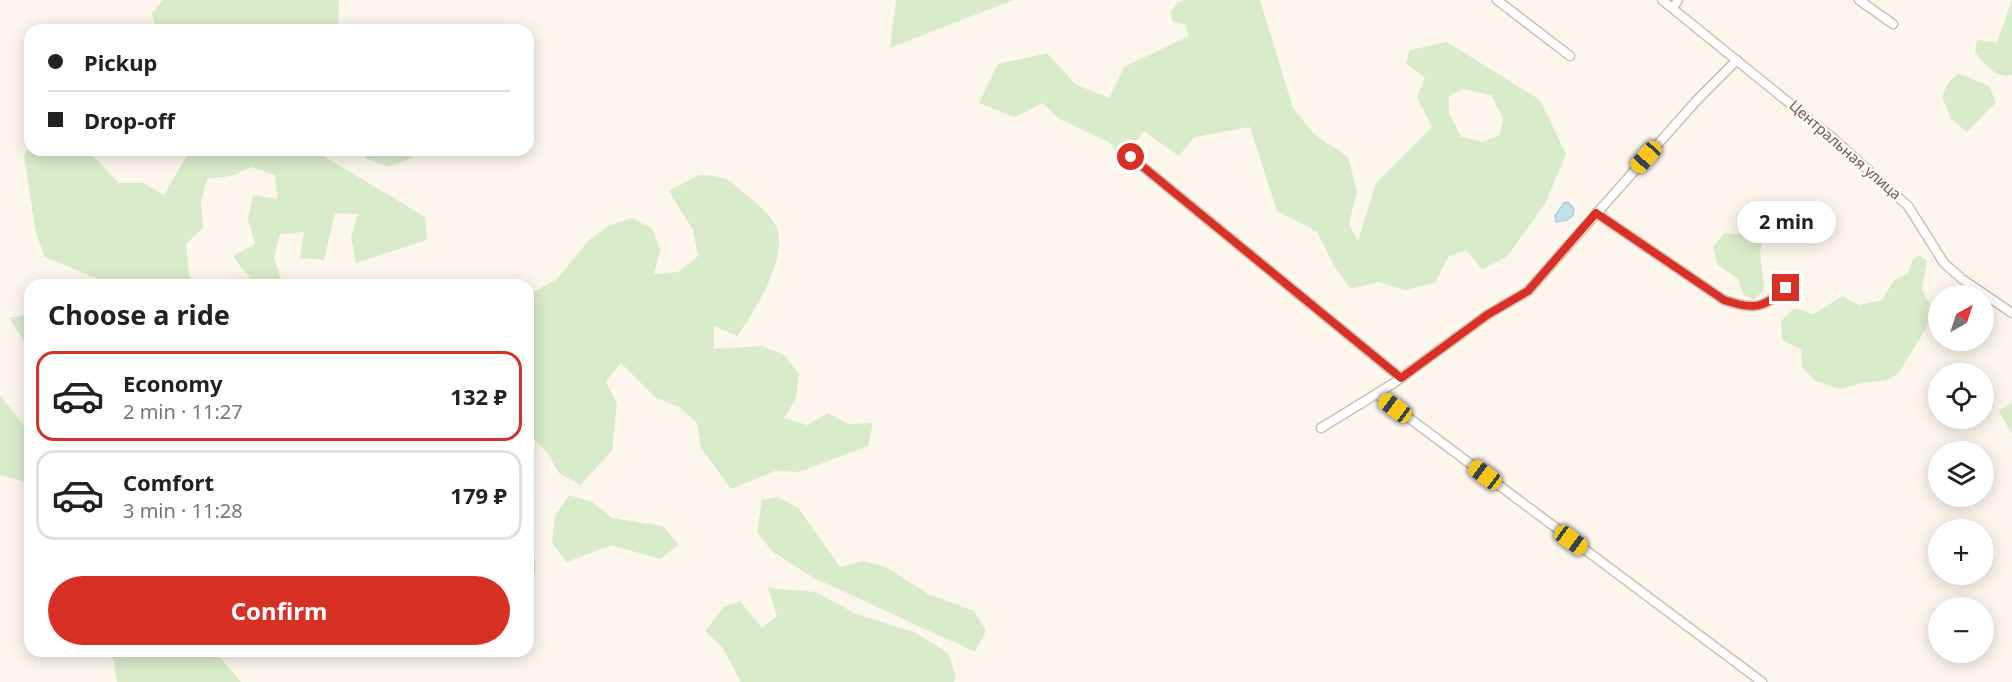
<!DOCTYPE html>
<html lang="en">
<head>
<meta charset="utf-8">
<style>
	:root { --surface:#fff; --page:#f6f6f6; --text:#222; --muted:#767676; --line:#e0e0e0; --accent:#d93025 }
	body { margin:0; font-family:"Noto Sans",sans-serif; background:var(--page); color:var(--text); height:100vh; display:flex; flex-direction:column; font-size:22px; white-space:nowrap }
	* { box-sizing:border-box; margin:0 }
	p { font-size:20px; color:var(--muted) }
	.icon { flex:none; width:33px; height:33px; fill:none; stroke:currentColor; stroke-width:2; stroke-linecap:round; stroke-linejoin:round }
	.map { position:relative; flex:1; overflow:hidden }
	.drawer { position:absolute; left:24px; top:279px; width:510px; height:378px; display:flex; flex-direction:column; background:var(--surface); border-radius:18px; box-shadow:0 3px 15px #0003 }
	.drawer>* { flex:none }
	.top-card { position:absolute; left:24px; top:24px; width:510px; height:132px; border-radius:18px; box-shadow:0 3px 15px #0003; display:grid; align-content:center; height:132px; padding:0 24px; background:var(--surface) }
	.needle { width:39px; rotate:39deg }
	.controls { position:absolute; left:1928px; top:285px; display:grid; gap:12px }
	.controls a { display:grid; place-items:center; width:66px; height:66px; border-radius:50%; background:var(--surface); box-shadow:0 3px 15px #0003; font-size:30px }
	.end { position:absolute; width:27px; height:27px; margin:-14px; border:8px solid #d93025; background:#fff; box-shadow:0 0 0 3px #fff }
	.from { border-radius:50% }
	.bubble { position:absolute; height:42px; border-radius:21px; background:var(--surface); box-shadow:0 3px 15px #0003; font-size:20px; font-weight:700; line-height:42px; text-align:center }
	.car { position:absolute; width:18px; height:36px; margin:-18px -9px; border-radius:8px; box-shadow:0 0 4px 2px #0007; background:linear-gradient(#f5c518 24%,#345 0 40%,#f5c518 0 76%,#345 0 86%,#f5c518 0) }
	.top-card b { display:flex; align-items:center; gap:21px; height:57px; font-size:22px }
	.top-card b+b { border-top:2px solid var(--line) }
	.top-card i { width:15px; height:15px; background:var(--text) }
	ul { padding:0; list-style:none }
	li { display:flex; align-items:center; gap:18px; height:90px; margin:0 12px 9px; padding:0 12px; border:3px solid var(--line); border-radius:18px }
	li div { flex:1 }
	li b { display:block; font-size:22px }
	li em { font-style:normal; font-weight:700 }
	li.selected { border-color:var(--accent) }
	li>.icon { width:54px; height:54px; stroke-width:1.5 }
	h2 { padding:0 24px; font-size:27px; line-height:72px }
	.cta { display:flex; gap:12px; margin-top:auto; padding:12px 24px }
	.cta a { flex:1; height:69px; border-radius:36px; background:var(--accent); color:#fff; font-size:24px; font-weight:700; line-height:69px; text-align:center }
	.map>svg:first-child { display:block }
	.green { fill:#d8ecc9; fill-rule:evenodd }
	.water { fill:#bfe3e8; stroke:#a5d3da; stroke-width:1.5 }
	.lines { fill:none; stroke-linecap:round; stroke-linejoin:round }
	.minor-casing { stroke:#d1beb0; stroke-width:11 }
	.minor { stroke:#fff; stroke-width:8 }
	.route { stroke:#d93025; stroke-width:8 }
	.labels { text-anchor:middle; stroke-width:4.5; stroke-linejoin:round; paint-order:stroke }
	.street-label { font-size:15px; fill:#7a5c4d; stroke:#fffaf3 }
</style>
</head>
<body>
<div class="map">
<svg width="2012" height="682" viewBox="0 0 2012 682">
	<rect width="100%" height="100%" fill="#fdf6ec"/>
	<g class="green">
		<polygon points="163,0 339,0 338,30 156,30 152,13"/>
		<polygon points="896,0 1013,0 890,48"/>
		<path d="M1184,0H1260L1293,108L1314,134L1348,157L1357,191L1349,224L1358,241L1376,183L1432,127L1417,97L1425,78L1406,63L1410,50L1447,42L1540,100L1566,154L1545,204L1507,257L1482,269L1466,250L1448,257L1435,283L1405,290L1378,282L1351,289L1334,266L1317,232L1277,211L1250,127L1194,137L1179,156L1144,131L1128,153L1116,151L1109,142L1059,119L1043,103L1015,117L979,103L998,64L1047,53L1075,84L1109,98L1124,67L1189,36L1185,25L1173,22L1170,13L1177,3ZM1463,89L1491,95L1503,118L1500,135L1482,142L1461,137L1449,113V96Z"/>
		<path d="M2012,0V75C1996,79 1984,64 1975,52L1977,40L1997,42Z"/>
		<polygon points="1958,73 1989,86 1996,102 1967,132 1951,119 1942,96 1949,82"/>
		<polygon points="30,145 30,150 87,150 119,183 143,183 164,195 190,150 323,150 322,155 425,217 427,240 356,263 351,237 358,214 335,213 324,260 300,258 304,232 280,234 274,257 281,279 274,285 255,285 233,256 255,244 248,219 253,195 278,199 275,175 252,167 231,176 207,179 201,202 203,228 186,244 190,285 113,285 45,257 36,234 24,156"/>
		<polygon points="359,150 413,150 412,158 389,167 367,159"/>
		<path d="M699,175C730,176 728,180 751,199C760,206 771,216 776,226C790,255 754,313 737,336L714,326V349L762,346L784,355L799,374L796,398L784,418L807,425L828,413L849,424L873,423L868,446L799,472L775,471L731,489L701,448L697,423L679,407L656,398L621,363L606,381L617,404L612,451L580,485L559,473L547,452L530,436L528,437V295L557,279L588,241L608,226L631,218L652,228L660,250L654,274L678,272L698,256L693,230L669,191Z"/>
		<polygon points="1724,233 1756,235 1764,239 1760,250 1764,290 1754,300 1743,294 1738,279 1718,265 1713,247"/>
		<polygon points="1919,255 1927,261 1922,290 1933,310 1925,330 1898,374 1887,380 1861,383 1841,389 1815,381 1802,367 1801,350 1782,340 1781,321 1794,308 1813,314 1843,296 1859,305 1882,300 1894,280 1908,273 1913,259"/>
		<polygon points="30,314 30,350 9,318"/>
		<polygon points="0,395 30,434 30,483 0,475"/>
		<polygon points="2012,402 2012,434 1999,411"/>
		<polygon points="569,495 592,502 612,518 663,526 679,545 660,559 611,545 567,562 552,543 555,516"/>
		<polygon points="778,497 798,508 840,567 863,561 888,568 928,594 974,611 986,631 975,652 814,578 773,552 757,533 762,500"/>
		<path d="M528,539C537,560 539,571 528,591Z"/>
		<polygon points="768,588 816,592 854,613 916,633 948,653 956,677 954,682 741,682 723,648 705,631 724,607 740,601 762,628 777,616"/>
		<polygon points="112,651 214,651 241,682 117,682"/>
	</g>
	<polygon class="water" points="1568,202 1574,209 1573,215 1567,220 1556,222 1555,216 1564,203"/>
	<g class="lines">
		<g class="minor-casing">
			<g id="minor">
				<polyline points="1497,0 1570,56"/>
				<polyline points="1662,0 1835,140 1908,206 1944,263 1962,279 2012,313"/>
				<polyline points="1859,0 1893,24"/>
				<polyline points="1673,8 1678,0"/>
				<polyline points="1131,157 1401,378"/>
				<path d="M1596,213L1724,300C1753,310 1763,309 1786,288"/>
				<polyline points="1377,394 1762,682"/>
				<polyline points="1321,428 1394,383 1487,315 1528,291 1697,100 1737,60"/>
			</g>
		</g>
		<use href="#minor" class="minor"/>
	</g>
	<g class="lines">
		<path class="route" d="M1131,157L1401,378L1487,315L1528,291L1596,213L1724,300C1753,310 1763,309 1786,288"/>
	</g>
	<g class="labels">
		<g class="street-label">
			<text transform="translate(1845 150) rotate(41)" y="5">Центральная улица</text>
		</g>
	</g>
</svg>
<div class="controls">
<a><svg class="needle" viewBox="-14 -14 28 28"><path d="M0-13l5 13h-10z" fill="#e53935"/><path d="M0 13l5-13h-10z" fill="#767676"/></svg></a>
<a><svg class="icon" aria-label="locate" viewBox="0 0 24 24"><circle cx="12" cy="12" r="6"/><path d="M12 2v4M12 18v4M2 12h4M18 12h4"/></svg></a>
<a><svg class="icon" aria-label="layers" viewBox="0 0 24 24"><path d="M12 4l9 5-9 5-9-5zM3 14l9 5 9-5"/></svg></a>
<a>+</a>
<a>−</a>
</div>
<i class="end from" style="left:1131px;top:157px"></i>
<i class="end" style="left:1786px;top:288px"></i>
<div class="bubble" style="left:1737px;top:201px;width:99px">2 min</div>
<i class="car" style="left:1646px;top:157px;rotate:222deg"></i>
<i class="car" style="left:1395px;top:408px;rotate:307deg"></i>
<i class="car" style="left:1485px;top:475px;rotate:307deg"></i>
<i class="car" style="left:1571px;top:540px;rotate:126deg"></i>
<div class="top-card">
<b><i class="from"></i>Pickup</b>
<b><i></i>Drop-off</b>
</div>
<section class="drawer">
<h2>Choose a ride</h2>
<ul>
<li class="selected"><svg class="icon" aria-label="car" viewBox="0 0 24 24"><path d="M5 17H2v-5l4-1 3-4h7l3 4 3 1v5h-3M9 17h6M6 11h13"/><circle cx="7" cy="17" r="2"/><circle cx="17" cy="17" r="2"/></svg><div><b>Economy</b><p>2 min · 11:27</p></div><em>132 ₽</em></li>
<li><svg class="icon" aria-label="car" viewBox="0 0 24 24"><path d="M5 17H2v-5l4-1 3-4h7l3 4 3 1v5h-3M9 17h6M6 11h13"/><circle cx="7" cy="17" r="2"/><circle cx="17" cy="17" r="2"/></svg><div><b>Comfort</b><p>3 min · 11:28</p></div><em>179 ₽</em></li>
</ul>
<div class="cta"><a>Confirm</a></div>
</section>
</div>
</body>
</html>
